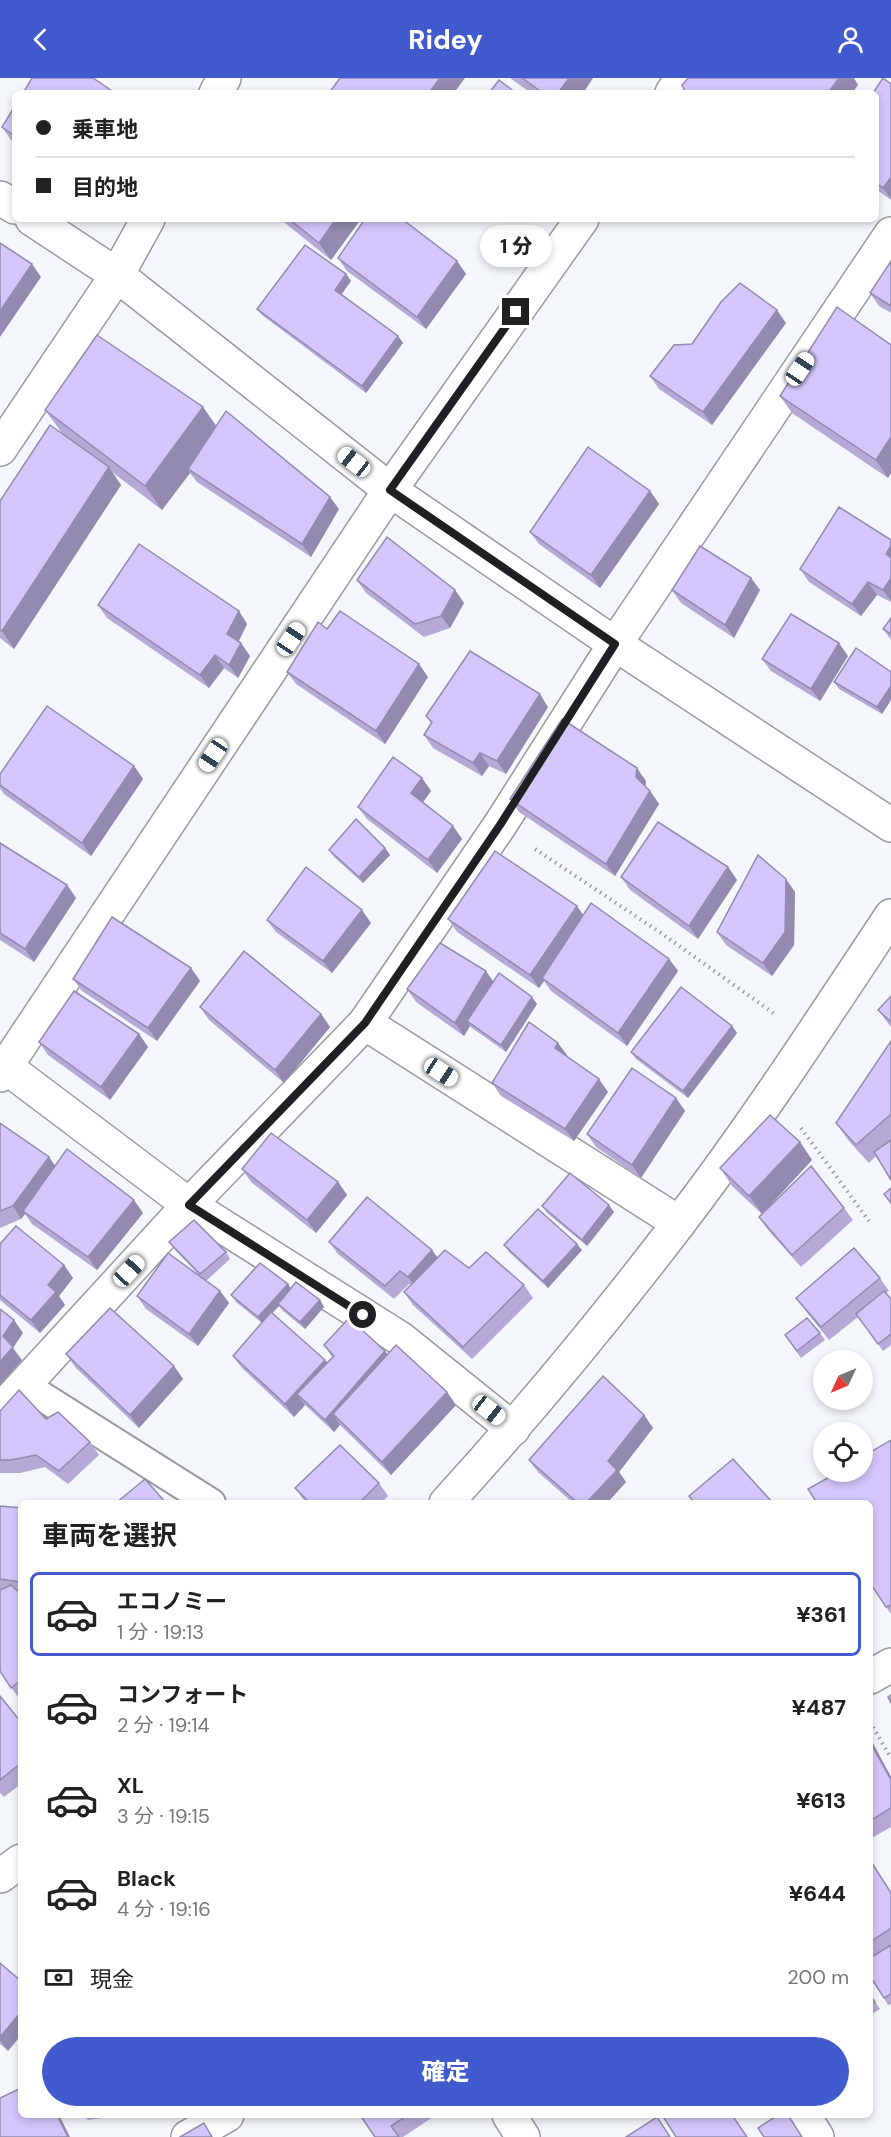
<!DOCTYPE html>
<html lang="ja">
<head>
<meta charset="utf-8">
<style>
	:root { --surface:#fff; --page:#f6f6f6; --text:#222; --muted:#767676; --line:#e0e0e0; --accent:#415acd }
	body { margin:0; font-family:"DM Sans","Noto Sans JP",sans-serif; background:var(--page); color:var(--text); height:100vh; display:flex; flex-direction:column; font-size:22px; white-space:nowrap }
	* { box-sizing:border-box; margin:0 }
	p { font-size:20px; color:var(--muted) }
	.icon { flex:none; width:33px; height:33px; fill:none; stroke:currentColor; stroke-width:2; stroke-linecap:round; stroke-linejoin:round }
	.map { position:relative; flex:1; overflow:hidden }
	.sheet { position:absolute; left:18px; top:1422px; width:855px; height:618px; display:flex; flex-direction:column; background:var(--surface); border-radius:9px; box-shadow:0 3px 9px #0003 }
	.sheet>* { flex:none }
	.top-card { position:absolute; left:12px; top:12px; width:867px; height:132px; border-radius:9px; box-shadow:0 3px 9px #0003; display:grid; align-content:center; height:132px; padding:0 24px; background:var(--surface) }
	.needle { width:39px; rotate:226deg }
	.fabs { position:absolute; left:813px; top:1272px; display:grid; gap:12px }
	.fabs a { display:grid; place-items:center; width:60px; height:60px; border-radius:50%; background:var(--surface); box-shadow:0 3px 9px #0003; font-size:30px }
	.end { position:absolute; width:27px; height:27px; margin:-14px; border:8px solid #1f2021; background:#fff; box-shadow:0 0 0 3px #fff }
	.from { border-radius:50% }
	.bubble { position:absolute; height:42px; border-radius:21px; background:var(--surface); box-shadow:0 3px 9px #0003; font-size:20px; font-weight:800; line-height:42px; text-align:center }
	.car { position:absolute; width:18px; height:36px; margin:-18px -9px; border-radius:8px; box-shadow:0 0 4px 2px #0007; background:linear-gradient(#fff 24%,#345 0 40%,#fff 0 76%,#345 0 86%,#fff 0) }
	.top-card b { display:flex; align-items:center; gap:21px; height:57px; font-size:22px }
	.top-card b+b { border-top:2px solid var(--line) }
	.top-card i { width:15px; height:15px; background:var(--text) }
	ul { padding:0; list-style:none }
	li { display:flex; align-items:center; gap:18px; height:84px; margin:0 12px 9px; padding:0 12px; border:3px solid transparent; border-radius:9px }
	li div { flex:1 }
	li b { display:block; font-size:22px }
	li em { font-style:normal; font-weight:800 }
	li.on { border-color:var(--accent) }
	li>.icon { width:54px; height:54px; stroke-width:1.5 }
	h2 { padding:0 24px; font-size:27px; line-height:72px }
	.pay { display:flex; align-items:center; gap:15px; height:66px; padding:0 24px; font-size:22px }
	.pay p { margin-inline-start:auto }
	.cta { display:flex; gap:12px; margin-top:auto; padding:12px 24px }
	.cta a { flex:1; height:69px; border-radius:36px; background:var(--accent); color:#fff; font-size:24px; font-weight:800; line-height:69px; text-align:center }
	header { display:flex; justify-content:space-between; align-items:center; height:78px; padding:0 24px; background:var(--accent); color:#fff; font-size:27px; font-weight:800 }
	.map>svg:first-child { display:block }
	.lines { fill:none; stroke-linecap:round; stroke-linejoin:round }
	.lane-casing { stroke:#989b9e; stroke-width:32 }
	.street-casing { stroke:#989b9e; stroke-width:36 }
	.secondary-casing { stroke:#989b9e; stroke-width:36 }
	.path { stroke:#9b9da0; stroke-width:4; stroke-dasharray:1.5 4.5; stroke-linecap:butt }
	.lane { stroke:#fff; stroke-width:28 }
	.street { stroke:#fff; stroke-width:33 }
	.secondary { stroke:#fff; stroke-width:33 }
	.wall { fill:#b5aad7 }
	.shaded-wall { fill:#938baf }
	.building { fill:#d2c6fa; stroke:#938baf; stroke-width:1.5 }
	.route { stroke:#1f2021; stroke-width:8 }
</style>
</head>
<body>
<header><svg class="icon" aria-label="back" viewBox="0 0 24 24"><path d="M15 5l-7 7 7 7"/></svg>Ridey<svg class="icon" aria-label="person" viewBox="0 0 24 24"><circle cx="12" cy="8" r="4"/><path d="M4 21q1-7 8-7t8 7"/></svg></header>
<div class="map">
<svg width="891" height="2059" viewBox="0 0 891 2059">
	<rect width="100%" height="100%" fill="#f3f6fa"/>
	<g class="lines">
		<g class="lane-casing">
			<polyline id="lane" points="24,1307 211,1425"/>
		</g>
		<g class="street-casing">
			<g id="street">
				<polyline points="216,15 224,0"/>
				<polyline points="672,15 682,0"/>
				<polyline points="0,120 15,129"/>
				<polyline points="32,141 117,197 390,412 615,566 891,747"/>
				<polyline points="0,371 117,197 148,141"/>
				<polyline points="365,945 679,1145"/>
				<polyline points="6,989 189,1127 401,1261 513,1351"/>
				<polyline points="0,997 390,412 582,141"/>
				<polyline points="0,1333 189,1127 365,945 500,747 615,566 891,156"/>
				<polyline points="870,1599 891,1587"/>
				<polyline points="509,2037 523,2059"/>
				<polyline points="803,2037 817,2059"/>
				<polyline points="188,2059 227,2037"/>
			</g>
		</g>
		<g class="secondary-casing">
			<g id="secondary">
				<path d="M446,1425C527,1336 605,1242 679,1145C754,1047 822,942 891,838"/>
				<polyline points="0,1798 21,1783"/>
			</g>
		</g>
		<g class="path">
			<polyline points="535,771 661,855 776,937"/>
			<polyline points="801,1050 869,1143"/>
			<polyline points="870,1644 891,1680"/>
		</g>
		<use href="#lane" class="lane"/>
		<use href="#street" class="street"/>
		<use href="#secondary" class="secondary"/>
	</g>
	<g class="wall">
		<polygon points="510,0 593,0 583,15 531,15"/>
		<polygon points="891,6 891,122 876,111 876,15"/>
		<polygon points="15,28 15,64 11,62 2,49"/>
		<polygon points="280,141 361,141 331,182"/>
		<polygon points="338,180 457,183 466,196 426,251 347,193"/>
		<polygon points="891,183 891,235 879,228 870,215"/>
		<polygon points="346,196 351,203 342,216 398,258 403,265 366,315 262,237 257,231"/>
		<polygon points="786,245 712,347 659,311 650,298 692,266"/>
		<polygon points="891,267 891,395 888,400 792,335 780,318"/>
		<polygon points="45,332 216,348 339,431 311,479 197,404 190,395 162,432 112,394 121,407 14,571 0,560 0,423 62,355"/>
		<polygon points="650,413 659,426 600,510 539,466 530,454"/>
		<polygon points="891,462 891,524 877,517 861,538 809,504 800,491"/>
		<polygon points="357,502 455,512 464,525 450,550 424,559 366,515"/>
		<polygon points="672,512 760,512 734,560 681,525"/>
		<polygon points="98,527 239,533 247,546 238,563 241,565 250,578 238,600 224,590 209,610 107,540"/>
		<polygon points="891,540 891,562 883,551"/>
		<polygon points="327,551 428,599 385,666 296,606 287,594"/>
		<polygon points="848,578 820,623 771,593 762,581"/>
		<polygon points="891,594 891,622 882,636 839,611 834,604"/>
		<polygon points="548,629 506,696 489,688 482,698 433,670 424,657 431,645 426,638"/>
		<polygon points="134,688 143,701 91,778 4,716 0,710 0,696"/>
		<polygon points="422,700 431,713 423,724 453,748 462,761 437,795 367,741 358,729"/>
		<polygon points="646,703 645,708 650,713 659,726 615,798 519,734 510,721"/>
		<polygon points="0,765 67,807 76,820 34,884 0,862"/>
		<polygon points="385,770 390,777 363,805 334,779 329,772"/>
		<polygon points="728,789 737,802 698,861 630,812 621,799"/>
		<polygon points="795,814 794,867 772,898 726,867 717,854"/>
		<polygon points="583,837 669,881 678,893 627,968 551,913 544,903 539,910 457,854 448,841"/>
		<polygon points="267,842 371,845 332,895 276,854"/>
		<polygon points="191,890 200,903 157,963 82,913 73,901"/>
		<polygon points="494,903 537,926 506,974 472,950 470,948 464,958 416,924 407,911"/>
		<polygon points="891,918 891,949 878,932"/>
		<polygon points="200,929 321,936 330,949 284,1005 209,942"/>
		<polygon points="732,948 737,955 688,1020 636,981 631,974"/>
		<polygon points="139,956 148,969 110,1022 48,977 39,964"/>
		<polygon points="891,963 891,1102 876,1078 869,1085 848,1062 836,1045"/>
		<polygon points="567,977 567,978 608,1014 574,1063 501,1018 492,1005"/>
		<polygon points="676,1020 685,1033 641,1100 596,1069 587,1056"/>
		<polygon points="0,1045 49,1079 55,1088 143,1135 97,1192 32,1146 25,1136 21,1141 0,1150"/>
		<polygon points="800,1064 812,1082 762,1136 732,1108 720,1090"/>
		<polygon points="242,1091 338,1104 347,1117 316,1155 251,1104"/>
		<polygon points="542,1128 614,1134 587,1168 547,1135"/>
		<polygon points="844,1130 853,1142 801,1189 768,1152 759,1139"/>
		<polygon points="169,1164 226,1174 230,1181 206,1203 220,1213 229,1225 198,1268 146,1231 137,1218 201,1199 174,1171"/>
		<polygon points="329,1164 437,1180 524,1207 533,1220 472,1281 413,1227 404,1214 411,1207 409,1206 394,1221 338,1176"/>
		<polygon points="0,1166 64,1187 73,1200 59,1218 65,1227 40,1255 0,1222"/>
		<polygon points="504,1167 582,1172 548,1210 509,1174"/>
		<polygon points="880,1200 889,1213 886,1215 891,1221 891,1267 883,1273 858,1239 829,1262 805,1232 796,1220"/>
		<polygon points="291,1210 320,1222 324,1229 305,1251 283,1233 279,1228 272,1235 327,1284 332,1279 324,1267 385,1273 387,1277 447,1314 456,1327 391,1397 340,1347 334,1354 305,1327 294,1339 242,1290 233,1278 262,1245 236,1224 231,1217"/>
		<polygon points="820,1255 825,1262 801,1280 785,1257"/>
		<polygon points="66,1276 174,1288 183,1301 139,1350 75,1289"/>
		<polygon points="0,1333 46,1341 90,1364 99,1377 68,1406 45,1389 20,1395 0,1395"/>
		<polygon points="644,1337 653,1350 619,1394 626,1404 607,1425 573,1425 538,1394 529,1382"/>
		<polygon points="891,1362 891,1536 870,1505"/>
		<polygon points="379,1405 388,1418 381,1425 306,1425 295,1410"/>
		<polygon points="0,1428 21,1430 21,1515 20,1515 21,1516 21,1621 20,1622 0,1593"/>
		<polygon points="0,1618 21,1644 21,1706 4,1719 0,1715"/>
		<polygon points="870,1660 891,1699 891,1749 870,1761"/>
		<polygon points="870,1782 891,1814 891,1926 888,1927 884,1920 870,1878"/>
		<polygon points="0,1885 21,1903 21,1957 8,1973 0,1966"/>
		<polygon points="870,1916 880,1931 870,1937"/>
		<polygon points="83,2037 119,2037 118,2038 88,2042"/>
		<polygon points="360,2037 436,2037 403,2059 375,2059"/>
	</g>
	<g class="shaded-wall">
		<polygon points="440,0 465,0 454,15 429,15"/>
		<polygon points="569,0 593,0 583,15 558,15"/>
		<polygon points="839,0 854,0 858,7 852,15 828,15"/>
		<polygon points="891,99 891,121 883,110"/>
		<polygon points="336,141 361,141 331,182 319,165"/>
		<polygon points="457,183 466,196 426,251 417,239"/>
		<polygon points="32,186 41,199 0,259 0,233"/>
		<polygon points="346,196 351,203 340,218 335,212"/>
		<polygon points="777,232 786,245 712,347 703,334"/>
		<polygon points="398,258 403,265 366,315 362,308"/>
		<polygon points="203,329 220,353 188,391 190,395 162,432 145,408"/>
		<polygon points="891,359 891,386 890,386 891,387 891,395 888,400 876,382"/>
		<polygon points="109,389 121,407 14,571 2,553"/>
		<polygon points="650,413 659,426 600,510 591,497"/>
		<polygon points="330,419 339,431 311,479 302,466"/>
		<polygon points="891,467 891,484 886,476"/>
		<polygon points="751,500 760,512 734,560 725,547"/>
		<polygon points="891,500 891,523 883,512"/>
		<polygon points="868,504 877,517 861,538 852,526"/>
		<polygon points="455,512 464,525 450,550 441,538"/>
		<polygon points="239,533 247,546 236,569 227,556"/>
		<polygon points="241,565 250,578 238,600 229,587"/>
		<polygon points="839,565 848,578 820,623 811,611"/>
		<polygon points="215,577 224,590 209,610 200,597"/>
		<polygon points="419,586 428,599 385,666 376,653"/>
		<polygon points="891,608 891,622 882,636 877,629"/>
		<polygon points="540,616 548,629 506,696 497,683"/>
		<polygon points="480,675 489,688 482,698 473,685"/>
		<polygon points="134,688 143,701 91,778 82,765"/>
		<polygon points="637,690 646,703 645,712 636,699"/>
		<polygon points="422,700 431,713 420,728 411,715"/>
		<polygon points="650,713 659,726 615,798 606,786"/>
		<polygon points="453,748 462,761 437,795 428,782"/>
		<polygon points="385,770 390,777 363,805 359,799"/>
		<polygon points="728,789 737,802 698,861 689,848"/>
		<polygon points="786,801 795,814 794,867 772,898 763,885"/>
		<polygon points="67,807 76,820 34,884 25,871"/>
		<polygon points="577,828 586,841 542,900 544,903 539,910 530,897"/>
		<polygon points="362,832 371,845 332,895 323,883"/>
		<polygon points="669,881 678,893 627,968 618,955"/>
		<polygon points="191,890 200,903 157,963 148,950"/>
		<polygon points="486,893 495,906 467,943 470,948 464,958 455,945"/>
		<polygon points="532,919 537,926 506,974 501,967"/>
		<polygon points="321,936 330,949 284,1005 275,992"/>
		<polygon points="732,948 737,955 688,1020 683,1013"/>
		<polygon points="139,956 148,969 110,1022 101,1009"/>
		<polygon points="558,965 567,977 564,983 555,970"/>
		<polygon points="599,1001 608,1014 574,1063 565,1051"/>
		<polygon points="676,1020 685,1033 641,1100 632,1087"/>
		<polygon points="800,1064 812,1082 762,1136 749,1118"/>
		<polygon points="49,1079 58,1092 23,1133 25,1136 21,1141 13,1128"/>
		<polygon points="338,1104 347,1117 316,1155 307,1142"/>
		<polygon points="134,1122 143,1135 97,1192 88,1179"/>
		<polygon points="609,1127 614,1134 587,1168 582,1162"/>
		<polygon points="577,1166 582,1172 548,1210 543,1203"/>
		<polygon points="432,1172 441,1184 417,1211 408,1199"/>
		<polygon points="64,1187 73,1200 59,1218 65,1227 40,1255 31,1242 48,1207"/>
		<polygon points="288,1206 293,1213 262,1246 258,1239"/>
		<polygon points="220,1213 229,1225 198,1268 189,1256"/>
		<polygon points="320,1222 324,1229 305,1251 300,1244"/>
		<polygon points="14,1242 23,1255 13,1270 22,1282 0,1307 0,1284 3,1258"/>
		<polygon points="385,1273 394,1286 333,1336 340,1347 334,1354 325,1342"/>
		<polygon points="325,1282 334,1294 297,1316 305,1327 294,1339 285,1326"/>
		<polygon points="174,1288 183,1301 139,1350 130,1337"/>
		<polygon points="447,1314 456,1327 391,1397 382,1384"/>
		<polygon points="644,1337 653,1350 619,1394 626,1404 607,1425 586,1425 608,1383"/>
		<polygon points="870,1660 891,1699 891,1702 870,1664"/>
		<polygon points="21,1934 21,1957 8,1973 0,1962 0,1959"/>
		<polygon points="57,2037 59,2037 70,2059 68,2059"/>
	</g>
	<g class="building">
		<polygon points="32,0 93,0 115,15 23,15"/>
		<polygon points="340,0 440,0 429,15 329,15"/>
		<polygon points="522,0 569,0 558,15 543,15"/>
		<polygon points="688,0 839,0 828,15 686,15 682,7"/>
		<polygon points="883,0 891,6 891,99 883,110 876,105 876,15 873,15"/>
		<polygon points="499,2 516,15 489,15"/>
		<polygon points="15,28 15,58 2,49"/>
		<polygon points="289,141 336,141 319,165"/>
		<polygon points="365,141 402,141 457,183 417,239 338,180"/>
		<polygon points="0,165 32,186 0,233"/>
		<polygon points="305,167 346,196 335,212 398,258 362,308 257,231"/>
		<polygon points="891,183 891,228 870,215"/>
		<polygon points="740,205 777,232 703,334 650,298 674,267 692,266 721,224"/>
		<polygon points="837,229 891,267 891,359 876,382 780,318"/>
		<polygon points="97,257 203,329 145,408 45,332"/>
		<polygon points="226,333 330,419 302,466 188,391"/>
		<polygon points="50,347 109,389 2,553 0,552 0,423"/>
		<polygon points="588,369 650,413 591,497 530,454"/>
		<polygon points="839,429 891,462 891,467 886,476 891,480 891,500 883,512 868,504 852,526 800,491"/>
		<polygon points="387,459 455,512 441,538 415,546 357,502"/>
		<polygon points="139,466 239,533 227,556 241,565 229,587 215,577 200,597 98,527"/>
		<polygon points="700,468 751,500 725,547 672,512"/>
		<polygon points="340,533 419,586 376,653 287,594 318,544 327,551"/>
		<polygon points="791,536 839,565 811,611 762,581"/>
		<polygon points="891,540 891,556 883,551"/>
		<polygon points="856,570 891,594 891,608 877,629 834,604"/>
		<polygon points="470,573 540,616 497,683 480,675 473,685 424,657 432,644 426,638"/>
		<polygon points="47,628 134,688 82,765 0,707 0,696"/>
		<polygon points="562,641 637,690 636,699 650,713 606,786 510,721"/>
		<polygon points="393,679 422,700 411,715 453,748 428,782 358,729"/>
		<polygon points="356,741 385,770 359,799 329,772"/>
		<polygon points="658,744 728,789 689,848 621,799"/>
		<polygon points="0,765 67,807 25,871 0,855"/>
		<polygon points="495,773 577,828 530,897 448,841"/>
		<polygon points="758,777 786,801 785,854 763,885 717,854"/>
		<polygon points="306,789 362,832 323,883 267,842"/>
		<polygon points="591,825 669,881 618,955 542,900"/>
		<polygon points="112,839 191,890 148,950 73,901"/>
		<polygon points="440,865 486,893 455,945 407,911"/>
		<polygon points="244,873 321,936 275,992 200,929"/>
		<polygon points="499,895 532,919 501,967 467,943"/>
		<polygon points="681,909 732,948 683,1013 631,974"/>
		<polygon points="74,913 139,956 101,1009 39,964"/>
		<polygon points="891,918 891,944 878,932"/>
		<polygon points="529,944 558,965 555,970 599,1001 565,1051 492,1005"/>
		<polygon points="891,963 891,1036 856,1067 836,1045"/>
		<polygon points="632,990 676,1020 632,1087 587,1056"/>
		<polygon points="770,1037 800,1064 749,1118 720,1090"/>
		<polygon points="0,1045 49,1079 13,1128 0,1133"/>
		<polygon points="271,1055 338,1104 307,1142 242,1091"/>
		<polygon points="891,1062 891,1102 874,1074"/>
		<polygon points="67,1071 134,1122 88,1179 23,1133"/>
		<polygon points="811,1088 844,1130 792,1177 759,1139"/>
		<polygon points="570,1095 609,1127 582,1162 542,1128"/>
		<polygon points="891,1110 891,1125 884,1116"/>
		<polygon points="367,1119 432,1172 408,1199 400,1193 385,1208 329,1164"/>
		<polygon points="538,1131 577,1166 543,1203 504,1167"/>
		<polygon points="194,1142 226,1174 200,1196 169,1164"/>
		<polygon points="16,1148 64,1187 48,1207 56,1214 31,1242 0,1217 0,1166"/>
		<polygon points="854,1170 880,1200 821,1249 796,1220"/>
		<polygon points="445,1172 469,1190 486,1174 524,1207 463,1269 404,1214"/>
		<polygon points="168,1175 220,1213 189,1256 137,1218"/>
		<polygon points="260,1185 288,1206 258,1239 231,1217"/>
		<polygon points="296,1204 320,1222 300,1244 278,1226"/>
		<polygon points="884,1213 891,1221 891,1256 878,1266 856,1236"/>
		<polygon points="110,1230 174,1288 130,1337 66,1276"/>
		<polygon points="0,1231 14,1242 3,1258 13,1269 0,1284"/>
		<polygon points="271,1234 325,1282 285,1326 233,1278"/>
		<polygon points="349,1240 385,1273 325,1342 297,1316 334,1278 324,1267"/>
		<polygon points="807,1240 820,1255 797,1273 785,1257"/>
		<polygon points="396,1267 447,1314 382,1384 333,1336"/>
		<polygon points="603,1298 644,1337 608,1383 617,1392 586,1425 578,1425 529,1382"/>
		<polygon points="19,1312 46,1341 58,1334 90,1364 59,1393 36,1377 11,1382 0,1382 0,1333"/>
		<polygon points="891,1362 891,1527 886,1529 870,1505 870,1425 817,1425 808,1411 838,1394 862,1394 862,1379"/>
		<polygon points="340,1367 379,1405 359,1425 310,1425 295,1410"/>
		<polygon points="733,1381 773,1425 695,1425 689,1418"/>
		<polygon points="145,1401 166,1425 116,1425"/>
		<polygon points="0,1428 21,1430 21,1504 0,1501"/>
		<polygon points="11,1507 21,1516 21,1602 11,1610 0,1593 0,1512"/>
		<polygon points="891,1617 891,1625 888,1619"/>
		<polygon points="0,1618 21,1644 21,1685 0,1702"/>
		<polygon points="870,1664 891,1702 891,1730 870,1743"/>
		<polygon points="870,1782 891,1815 891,1850 870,1864"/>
		<polygon points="891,1867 891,1916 884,1920 870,1898 870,1880"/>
		<polygon points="0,1885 21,1903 21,1934 0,1959"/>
		<polygon points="870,1917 875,1924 870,1927"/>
		<polygon points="21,2010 21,2037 57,2037 68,2059 0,2059 0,2020"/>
		<polygon points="360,2037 408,2037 391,2048 399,2059 375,2059"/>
		<polygon points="662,2037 732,2037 747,2059 676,2059"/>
		<polygon points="778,2037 788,2037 802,2059 764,2059 758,2050"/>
		<polygon points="657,2039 670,2059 626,2059"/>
		<polygon points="204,2045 212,2059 180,2059"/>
	</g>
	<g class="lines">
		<polyline class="route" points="363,1237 189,1127 365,945 500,747 615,566 390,412 516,234"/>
	</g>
</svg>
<div class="fabs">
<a><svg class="needle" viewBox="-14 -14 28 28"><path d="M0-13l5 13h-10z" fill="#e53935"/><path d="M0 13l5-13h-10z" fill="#767676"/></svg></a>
<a><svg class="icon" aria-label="locate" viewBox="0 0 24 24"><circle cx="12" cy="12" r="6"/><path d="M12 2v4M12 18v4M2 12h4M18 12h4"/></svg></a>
</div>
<i class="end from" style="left:363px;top:1237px"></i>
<i class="end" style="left:516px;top:234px"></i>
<div class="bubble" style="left:480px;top:147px;width:72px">1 分</div>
<i class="car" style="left:800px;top:291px;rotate:34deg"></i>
<i class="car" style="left:354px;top:384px;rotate:308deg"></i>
<i class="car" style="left:291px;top:561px;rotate:34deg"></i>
<i class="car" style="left:213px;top:677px;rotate:214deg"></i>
<i class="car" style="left:441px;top:994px;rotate:123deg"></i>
<i class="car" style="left:129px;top:1193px;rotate:43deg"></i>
<i class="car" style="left:489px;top:1332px;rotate:128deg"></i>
<div class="top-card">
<b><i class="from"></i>乗車地</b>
<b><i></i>目的地</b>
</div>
<section class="sheet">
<h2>車両を選択</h2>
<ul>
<li class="on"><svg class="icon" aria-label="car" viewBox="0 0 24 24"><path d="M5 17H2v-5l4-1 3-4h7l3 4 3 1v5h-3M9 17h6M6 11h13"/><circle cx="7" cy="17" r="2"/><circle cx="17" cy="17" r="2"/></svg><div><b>エコノミー</b><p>1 分 · 19:13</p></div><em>¥361</em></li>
<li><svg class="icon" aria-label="car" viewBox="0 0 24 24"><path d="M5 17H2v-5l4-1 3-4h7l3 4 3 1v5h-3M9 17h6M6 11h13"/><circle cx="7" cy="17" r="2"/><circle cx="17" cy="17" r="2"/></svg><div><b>コンフォート</b><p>2 分 · 19:14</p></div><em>¥487</em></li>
<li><svg class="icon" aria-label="car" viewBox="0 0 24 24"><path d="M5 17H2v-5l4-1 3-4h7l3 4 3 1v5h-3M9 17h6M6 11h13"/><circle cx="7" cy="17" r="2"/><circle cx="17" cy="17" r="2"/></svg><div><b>XL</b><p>3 分 · 19:15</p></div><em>¥613</em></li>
<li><svg class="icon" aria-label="car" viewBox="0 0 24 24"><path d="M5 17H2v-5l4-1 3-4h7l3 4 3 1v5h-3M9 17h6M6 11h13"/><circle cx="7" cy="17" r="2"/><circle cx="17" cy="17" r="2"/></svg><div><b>Black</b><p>4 分 · 19:16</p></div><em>¥644</em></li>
</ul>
<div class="pay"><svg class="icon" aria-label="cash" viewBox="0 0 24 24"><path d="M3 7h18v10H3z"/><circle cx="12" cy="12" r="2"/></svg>現金<p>200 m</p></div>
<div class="cta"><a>確定</a></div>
</section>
</div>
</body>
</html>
